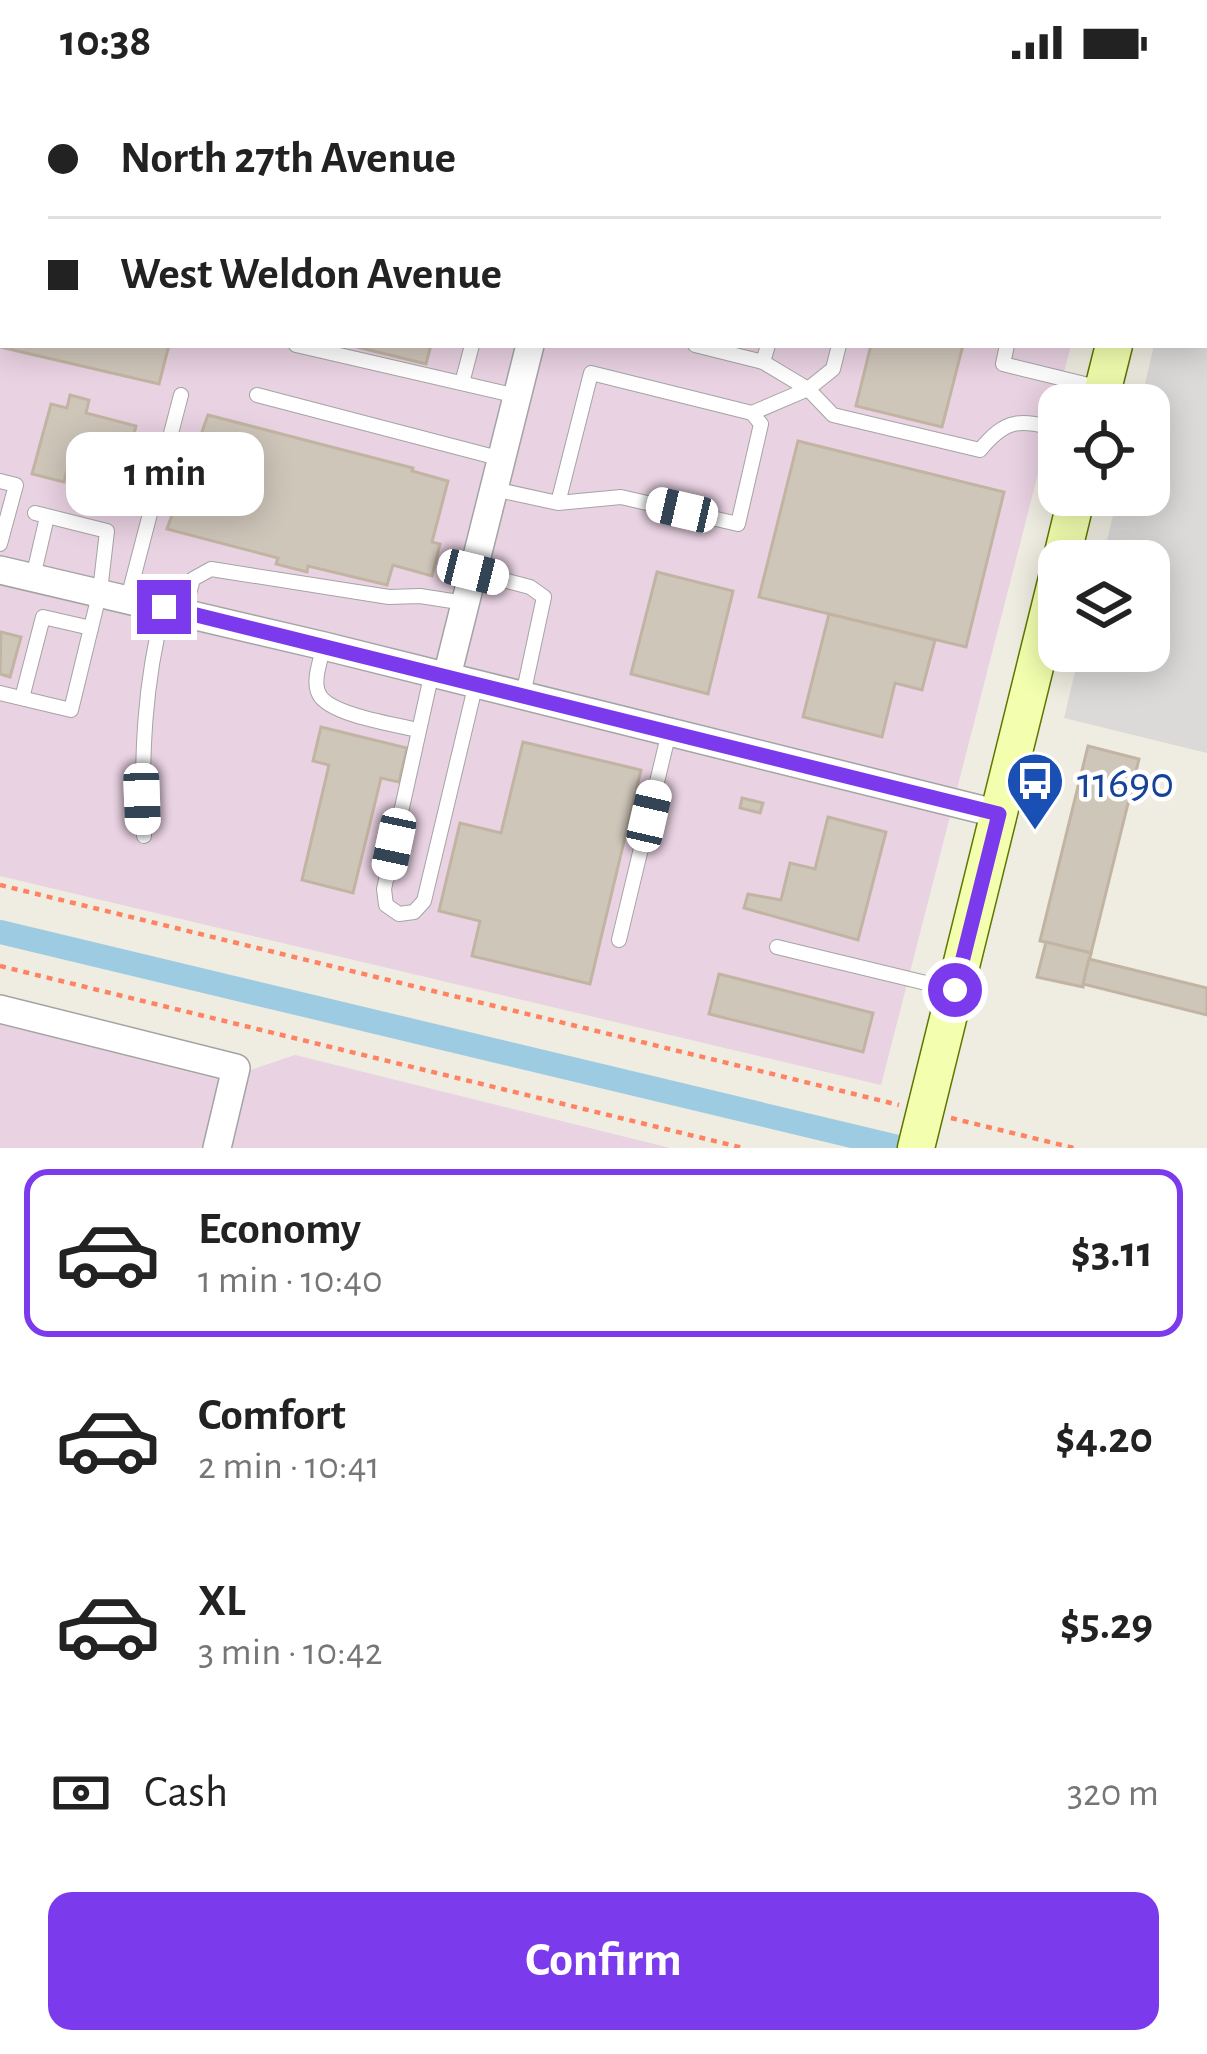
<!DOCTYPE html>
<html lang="en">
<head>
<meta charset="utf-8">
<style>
	:root { --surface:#fff; --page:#f6f6f6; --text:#222; --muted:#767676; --line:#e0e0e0; --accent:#7c3aed }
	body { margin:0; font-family:"Alegreya Sans",sans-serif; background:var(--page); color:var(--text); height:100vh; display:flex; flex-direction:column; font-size:45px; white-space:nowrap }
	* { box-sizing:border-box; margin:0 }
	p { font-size:39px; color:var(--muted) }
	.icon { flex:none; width:66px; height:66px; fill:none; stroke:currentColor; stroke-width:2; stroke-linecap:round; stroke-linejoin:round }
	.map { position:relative; height:1064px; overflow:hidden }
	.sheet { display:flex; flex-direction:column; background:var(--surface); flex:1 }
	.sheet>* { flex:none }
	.banner { position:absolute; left:0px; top:0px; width:1209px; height:264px; box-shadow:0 6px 30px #0003; display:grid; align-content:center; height:264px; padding:0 48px; background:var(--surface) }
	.fabs { position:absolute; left:1038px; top:300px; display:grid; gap:24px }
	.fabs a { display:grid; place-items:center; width:132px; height:132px; border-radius:24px; background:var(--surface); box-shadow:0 6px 30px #0003; font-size:60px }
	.end { position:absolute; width:54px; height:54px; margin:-27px; border:15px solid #7c3aed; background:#fff; box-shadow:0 0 0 6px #fff }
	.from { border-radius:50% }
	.bubble { position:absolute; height:84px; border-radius:24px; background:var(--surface); box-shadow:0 6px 30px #0003; font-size:39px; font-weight:700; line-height:84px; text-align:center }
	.car { position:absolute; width:36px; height:72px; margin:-36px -18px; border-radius:15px; box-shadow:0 0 9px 3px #0007; background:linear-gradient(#fff 24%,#345 0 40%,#fff 0 76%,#345 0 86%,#fff 0) }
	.banner b { display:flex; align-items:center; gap:42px; height:114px; font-size:45px }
	.banner b+b { border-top:3px solid var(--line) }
	.banner i { width:30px; height:30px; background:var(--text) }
	ul { padding:21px 0 0; list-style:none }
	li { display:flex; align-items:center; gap:36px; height:168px; margin:0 24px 18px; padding:0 24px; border:6px solid transparent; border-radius:24px }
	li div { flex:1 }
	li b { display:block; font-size:45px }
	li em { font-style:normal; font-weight:700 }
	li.selected { border-color:var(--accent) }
	li>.icon { width:108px; height:108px; stroke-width:1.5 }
	.pay { display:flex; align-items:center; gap:30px; height:132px; padding:0 48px; font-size:45px }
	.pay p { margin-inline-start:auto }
	.action { display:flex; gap:24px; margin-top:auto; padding:24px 48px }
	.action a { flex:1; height:138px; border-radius:24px; background:var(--accent); color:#fff; font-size:48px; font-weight:700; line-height:138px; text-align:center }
	.status { display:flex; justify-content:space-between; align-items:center; height:84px; padding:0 60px; background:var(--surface); direction:ltr }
	.status svg { height:33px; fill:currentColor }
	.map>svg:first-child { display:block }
	.residential { fill:#dbdad9 }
	.industrial { fill:#e9d2e2 }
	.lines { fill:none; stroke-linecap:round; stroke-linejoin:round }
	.canal { stroke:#9dcbe1; stroke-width:24 }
	.building { fill:#cfc6ba; stroke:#c2b4a2; stroke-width:3 }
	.lane-casing { stroke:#a4a4a4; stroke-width:16 }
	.street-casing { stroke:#a4a4a4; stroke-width:30 }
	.secondary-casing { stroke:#5e7700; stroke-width:39 }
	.path { stroke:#ff8362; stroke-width:4.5; stroke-dasharray:6 6; stroke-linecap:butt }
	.lane { stroke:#fff; stroke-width:14 }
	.street { stroke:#fff; stroke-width:27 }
	.secondary { stroke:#f3ffaf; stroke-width:36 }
	.route { stroke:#7c3aed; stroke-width:15 }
	.labels { text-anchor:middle; stroke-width:9; stroke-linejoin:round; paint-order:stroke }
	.transit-label { font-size:45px; fill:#164399; stroke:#fff; text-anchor:start }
</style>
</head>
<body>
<div class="status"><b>10:38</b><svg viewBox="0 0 49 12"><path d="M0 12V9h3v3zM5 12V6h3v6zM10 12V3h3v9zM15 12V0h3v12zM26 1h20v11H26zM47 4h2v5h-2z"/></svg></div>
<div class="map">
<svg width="1207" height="1064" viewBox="0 0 1207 1064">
	<rect width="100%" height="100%" fill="#efece1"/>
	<polygon class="residential" points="1207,44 1207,669 1064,634 1080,567 1149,567 1149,477 1102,477 1118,411 1149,411 1149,321 1140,321 1154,261 1206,261"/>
	<g class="industrial">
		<polygon points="0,0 1137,0 3,3 3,261 1071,261 881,1001 0,792"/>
		<polygon points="0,940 221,996 295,971 670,1064 0,1064"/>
	</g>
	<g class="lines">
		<polyline class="canal" points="0,848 902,1064"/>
	</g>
	<g class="building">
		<polygon points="300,0 512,0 300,3"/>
		<polygon points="722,0 799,0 721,3"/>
		<polygon points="935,0 1028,0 935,3"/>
		<polygon points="3,67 3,261 169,261 159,300 0,263"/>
		<polygon points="349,261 431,261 426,280"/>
		<polygon points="871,261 963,261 942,343 856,322"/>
		<polygon points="70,311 89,316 86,329 136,342 118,411 87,403 97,366 74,360 64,398 32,390 51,320 67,324"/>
		<polygon points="208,331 413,384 412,387 448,397 432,458 440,460 432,492 393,481 387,501 308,482 307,488 276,480 278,474 167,445"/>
		<polygon points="798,357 1004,408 966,563 759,513"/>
		<polygon points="657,488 733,507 708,610 631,590"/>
		<polygon points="829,530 935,556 922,606 895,599 882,653 803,633"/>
		<polygon points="1,548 21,553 10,593 0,590"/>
		<polygon points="321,643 407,664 399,698 381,694 353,809 302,796 329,681 313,677"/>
		<polygon points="523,658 641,686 590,900 472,872 480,837 439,827 460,739 501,749"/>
		<polygon points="1088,662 1139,675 1091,869 1040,857"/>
		<polygon points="742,714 763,719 760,729 740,724"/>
		<polygon points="828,733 886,748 858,856 744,824 748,810 781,816 790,779 815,785"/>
		<polygon points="1046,858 1091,869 1083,903 1037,893"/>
		<polygon points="1089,875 1207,904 1207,931 1083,900"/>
		<polygon points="719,890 873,929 863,968 709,930"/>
	</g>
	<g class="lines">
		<g class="lane-casing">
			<g id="lane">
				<polyline points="538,3 539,0"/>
				<polyline points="664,3 665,0"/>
				<polyline points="832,3 832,0"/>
				<polyline points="906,3 907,0"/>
				<polyline points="1071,3 1071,0"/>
				<polyline points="296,261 517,312"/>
				<polyline points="695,261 763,278 768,261"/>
				<path d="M839,261L833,285L808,305L833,331L980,366C1007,333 1020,336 1059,345"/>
				<polyline points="1007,261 1003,280 1101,304"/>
				<polyline points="462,299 472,261"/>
				<polyline points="257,311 502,375"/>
				<polyline points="752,329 808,305 763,278"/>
				<polyline points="0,397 16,401 0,460"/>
				<polyline points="494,405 558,419 621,413 738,440 761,340 752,329 591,289 558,419"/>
				<polyline points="473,488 530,503 544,513 523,611"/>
				<polyline points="33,493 47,433"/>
				<polyline points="128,514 181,311"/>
				<polyline points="184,528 193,495 211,485 389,513 420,512 465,519"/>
				<path d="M324,562C321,575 312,597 319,610C329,631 397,641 419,646"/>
				<polyline points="432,588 384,805 386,821 399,830 414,828 424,817 476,599"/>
				<polyline points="0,609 71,626 100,507 107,447 35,429"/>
				<polyline points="22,614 43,533 91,544"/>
				<path d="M144,752C141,673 144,600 164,523"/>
				<polyline points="619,856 669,648"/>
				<polyline points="777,863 955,906"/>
			</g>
		</g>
		<g class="street-casing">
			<g id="street">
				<polyline points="596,3 597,0"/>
				<polyline points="0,486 324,562 999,730"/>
				<polyline points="447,592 530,261"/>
				<polyline points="0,925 236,984 217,1064"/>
			</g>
		</g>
		<g class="secondary-casing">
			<g id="secondary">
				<polyline points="1178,3 1179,0"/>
				<polyline points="1099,321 1114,261"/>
				<polyline points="1061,477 1077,411"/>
				<polyline points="916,1064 1059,486"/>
			</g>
		</g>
		<g class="path">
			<polyline points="0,801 899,1021"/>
			<polyline points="0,882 743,1064"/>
			<polyline points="951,1034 1074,1064"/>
		</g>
		<use href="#lane" class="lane"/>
		<use href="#street" class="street"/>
		<use href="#secondary" class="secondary"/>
	</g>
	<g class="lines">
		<polyline class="route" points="164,523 999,730 955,906"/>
	</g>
	<defs>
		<g id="bus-pin" transform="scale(3)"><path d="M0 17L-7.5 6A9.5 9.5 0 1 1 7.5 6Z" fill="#1a4fb4" stroke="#fff"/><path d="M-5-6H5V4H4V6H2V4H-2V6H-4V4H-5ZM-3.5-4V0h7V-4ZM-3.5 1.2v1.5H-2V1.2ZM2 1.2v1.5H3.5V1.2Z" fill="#fff"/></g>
	</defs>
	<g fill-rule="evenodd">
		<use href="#bus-pin" x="1035" y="697"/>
	</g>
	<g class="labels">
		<g class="transit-label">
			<text x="1077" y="713">11690</text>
		</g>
	</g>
</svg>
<div class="fabs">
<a><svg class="icon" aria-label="locate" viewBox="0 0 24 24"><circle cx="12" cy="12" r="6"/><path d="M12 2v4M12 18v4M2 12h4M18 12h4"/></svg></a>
<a><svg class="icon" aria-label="layers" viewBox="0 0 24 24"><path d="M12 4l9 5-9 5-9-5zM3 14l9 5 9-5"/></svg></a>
</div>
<i class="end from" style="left:955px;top:906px"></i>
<i class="end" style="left:164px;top:523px"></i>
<div class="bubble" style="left:66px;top:348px;width:198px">1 min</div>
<i class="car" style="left:682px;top:426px;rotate:283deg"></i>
<i class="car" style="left:473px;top:488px;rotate:104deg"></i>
<i class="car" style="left:142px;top:715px;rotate:178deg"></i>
<i class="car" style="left:649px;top:732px;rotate:13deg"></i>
<i class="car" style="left:394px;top:760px;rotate:192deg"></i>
<div class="banner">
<b><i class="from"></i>North 27th Avenue</b>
<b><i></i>West Weldon Avenue</b>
</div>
</div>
<section class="sheet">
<ul>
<li class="selected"><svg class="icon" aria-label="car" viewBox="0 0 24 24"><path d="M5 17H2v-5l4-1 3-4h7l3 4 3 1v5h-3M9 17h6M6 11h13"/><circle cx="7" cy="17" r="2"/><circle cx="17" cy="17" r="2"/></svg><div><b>Economy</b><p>1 min · 10:40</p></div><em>$3.11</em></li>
<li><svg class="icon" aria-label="car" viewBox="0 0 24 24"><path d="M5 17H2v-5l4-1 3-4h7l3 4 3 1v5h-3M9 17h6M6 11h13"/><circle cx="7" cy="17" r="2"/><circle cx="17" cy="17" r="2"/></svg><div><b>Comfort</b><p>2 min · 10:41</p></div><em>$4.20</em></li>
<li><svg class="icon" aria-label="car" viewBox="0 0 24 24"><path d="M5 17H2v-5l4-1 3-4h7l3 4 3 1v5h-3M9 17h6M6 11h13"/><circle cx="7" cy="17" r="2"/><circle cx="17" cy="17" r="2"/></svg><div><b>XL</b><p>3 min · 10:42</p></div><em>$5.29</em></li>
</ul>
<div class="pay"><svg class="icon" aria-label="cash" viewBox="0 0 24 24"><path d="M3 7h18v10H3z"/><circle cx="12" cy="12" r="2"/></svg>Cash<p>320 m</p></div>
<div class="action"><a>Confirm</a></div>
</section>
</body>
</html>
